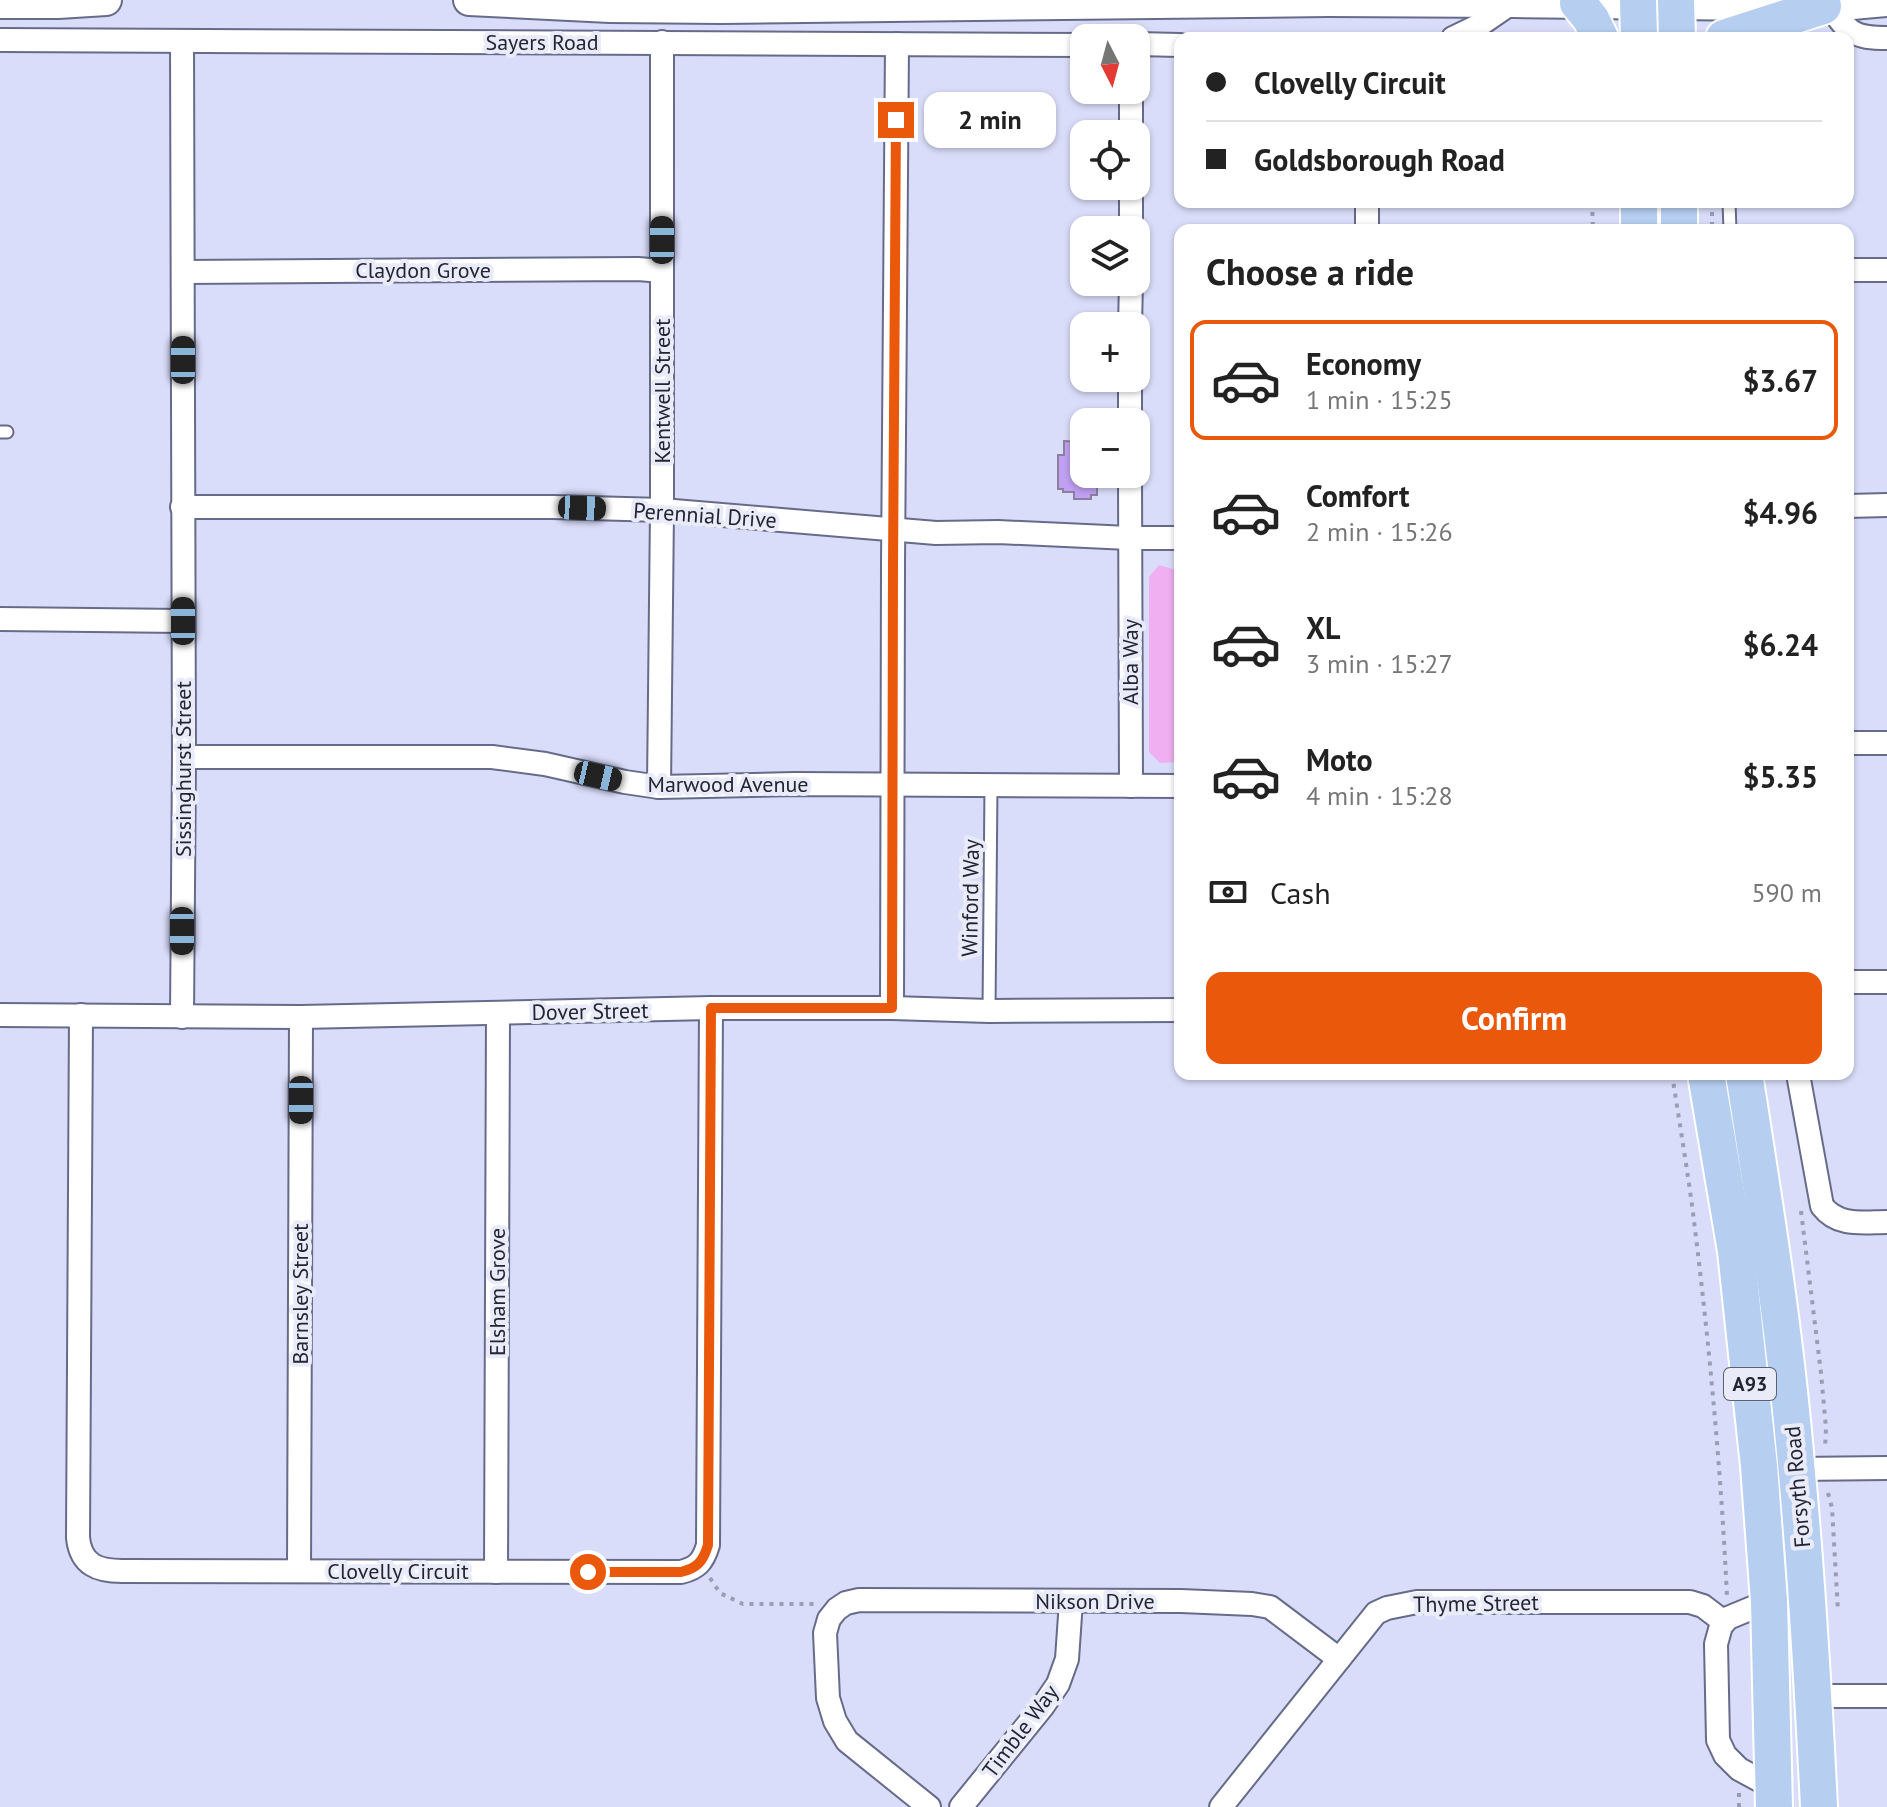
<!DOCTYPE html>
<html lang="en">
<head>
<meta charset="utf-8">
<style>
	:root { --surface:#fff; --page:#f2f2f2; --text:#222; --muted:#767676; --line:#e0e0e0; --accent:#ea580c }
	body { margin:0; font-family:"PT Sans",sans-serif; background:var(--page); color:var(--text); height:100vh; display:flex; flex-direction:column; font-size:30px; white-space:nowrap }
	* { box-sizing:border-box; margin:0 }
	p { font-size:26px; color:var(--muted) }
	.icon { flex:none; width:44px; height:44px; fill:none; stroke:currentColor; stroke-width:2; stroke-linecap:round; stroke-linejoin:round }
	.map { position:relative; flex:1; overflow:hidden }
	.side { position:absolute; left:1174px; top:224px; width:680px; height:856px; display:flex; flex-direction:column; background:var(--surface); border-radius:16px; box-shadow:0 2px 6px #0004 }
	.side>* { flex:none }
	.guide { position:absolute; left:1174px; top:32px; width:680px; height:176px; border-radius:16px; box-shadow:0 2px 6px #0004; display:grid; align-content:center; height:176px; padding:0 32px; background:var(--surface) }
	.needle { width:52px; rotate:174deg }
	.fabs { position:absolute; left:1070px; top:24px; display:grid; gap:16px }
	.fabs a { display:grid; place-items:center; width:80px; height:80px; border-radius:16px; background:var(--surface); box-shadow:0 2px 6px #0004; font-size:40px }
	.end { position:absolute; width:36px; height:36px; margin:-18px; border:10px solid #ea580c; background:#fff; box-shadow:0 0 0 4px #fff }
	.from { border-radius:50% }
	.bubble { position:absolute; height:56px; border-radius:16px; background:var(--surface); box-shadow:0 2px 6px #0004; font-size:26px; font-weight:700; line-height:56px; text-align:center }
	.car { position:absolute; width:24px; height:48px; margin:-24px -12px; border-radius:10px; box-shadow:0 0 6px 2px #0007; background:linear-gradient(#222 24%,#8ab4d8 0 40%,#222 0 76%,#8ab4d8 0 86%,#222 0) }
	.guide b { display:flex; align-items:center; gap:28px; height:76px; font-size:30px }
	.guide b+b { border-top:2px solid var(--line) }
	.guide i { width:20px; height:20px; background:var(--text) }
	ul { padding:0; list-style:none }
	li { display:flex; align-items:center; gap:24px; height:120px; margin:0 16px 12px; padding:0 16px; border:4px solid transparent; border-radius:16px }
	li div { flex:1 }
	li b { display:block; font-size:30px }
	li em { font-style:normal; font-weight:700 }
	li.selected { border-color:var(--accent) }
	li>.icon { width:72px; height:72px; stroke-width:1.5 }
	h2 { padding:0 32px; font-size:36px; line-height:96px }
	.pay { display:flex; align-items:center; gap:20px; height:88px; padding:0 32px; font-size:30px }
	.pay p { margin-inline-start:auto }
	.cta { display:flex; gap:16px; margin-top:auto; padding:16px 32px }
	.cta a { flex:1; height:92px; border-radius:16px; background:var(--accent); color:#fff; font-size:32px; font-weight:700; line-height:92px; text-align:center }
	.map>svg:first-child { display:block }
	.green { fill:#efaff1 }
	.building { fill:#c0a0f2; stroke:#8b7f9e; stroke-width:2 }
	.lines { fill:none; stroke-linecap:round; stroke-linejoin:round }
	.service-casing { stroke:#676b8a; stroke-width:15 }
	.minor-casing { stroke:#676b8a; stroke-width:26 }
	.secondary-casing { stroke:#676b8a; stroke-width:34 }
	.trunk-casing { stroke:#fff; stroke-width:40 }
	.path { stroke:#9a9eb4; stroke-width:4; stroke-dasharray:4 6; stroke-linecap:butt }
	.service { stroke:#fff; stroke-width:11 }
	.minor { stroke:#fff; stroke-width:22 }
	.secondary { stroke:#fff; stroke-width:30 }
	.trunk { stroke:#b6cff0; stroke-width:36 }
	.route { stroke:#ea580c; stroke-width:10 }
	.labels { text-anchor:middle; stroke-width:8; stroke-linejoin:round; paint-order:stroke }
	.shield { fill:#e9ebf9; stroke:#5e606e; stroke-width:2 }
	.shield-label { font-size:20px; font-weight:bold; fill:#232532 }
	.street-label { font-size:22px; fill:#232532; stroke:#e9ebf9 }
</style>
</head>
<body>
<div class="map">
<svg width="1887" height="1807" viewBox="0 0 1887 1807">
	<rect width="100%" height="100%" fill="#d9ddf9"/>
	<polygon class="green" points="1159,565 1180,571 1180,762 1160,763 1149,752 1149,577"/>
	<polygon class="building" points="1064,441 1084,442 1084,474 1097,474 1097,495 1091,495 1091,499 1074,499 1074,492 1063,492 1063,489 1058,489 1058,455 1064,455"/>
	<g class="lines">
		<g class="service-casing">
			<g id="service">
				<polyline points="1729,202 1730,230"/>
				<polyline points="0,432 7,432"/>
				<polyline points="989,1011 991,785"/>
			</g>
		</g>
		<g class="minor-casing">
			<g id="minor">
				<path d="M1830,6C1848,33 1854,38 1887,38"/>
				<polyline points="1453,38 1478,26 1513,2"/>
				<polyline points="0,40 1084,45"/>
				<polyline points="1136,44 1180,45"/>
				<polyline points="1131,134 1131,90"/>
				<polyline points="1131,230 1131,186"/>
				<polyline points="1367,230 1367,202"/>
				<polyline points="1848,270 1887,270"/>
				<polyline points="183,272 638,269 662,271"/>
				<polyline points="1130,326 1131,282"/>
				<polyline points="1130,422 1130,378"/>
				<polyline points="1130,474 1131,786"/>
				<polyline points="1848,506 1887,505"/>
				<polyline points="182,507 553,507 662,510 936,533 998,532 1129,538 1180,538"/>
				<polyline points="0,619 183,621"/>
				<polyline points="1848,743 1887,743"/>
				<polyline points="184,757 492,757 545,764 625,782 659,787 795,784 1180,786"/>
				<polyline points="659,787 662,510 662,42"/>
				<polyline points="1848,982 1887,982"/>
				<polyline points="892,1008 893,565 897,44"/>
				<polyline points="0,1015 301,1017 711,1008 892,1008 989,1011 1180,1010"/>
				<path d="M81,1015L78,1538C81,1565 98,1571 122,1571L681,1572C697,1568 703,1562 708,1545L711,1008"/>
				<polyline points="182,1017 184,757 182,41"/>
				<path d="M1798,1074L1822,1206C1838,1227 1863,1222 1887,1222"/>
				<polyline points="1797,1469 1887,1468"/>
				<polyline points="299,1571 301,1017"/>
				<polyline points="496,1572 498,1013"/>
				<polyline points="1769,1601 1728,1618 1721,1626 1716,1644 1718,1740 1725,1755 1739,1769 1774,1788"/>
				<polyline points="1814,1696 1887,1696"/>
				<polyline points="929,1807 847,1741 835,1721 828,1698 825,1633 829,1619 837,1609 846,1603 859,1600 1181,1601 1252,1604 1270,1607 1339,1659"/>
				<polyline points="961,1807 1043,1706 1058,1684 1067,1659 1071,1601"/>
				<polyline points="1221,1807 1376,1613 1387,1608 1417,1602 1690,1602 1703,1606 1724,1622"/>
			</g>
		</g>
		<g class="secondary-casing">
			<g id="secondary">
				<polyline points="469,0 610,7 722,8 1328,1 1513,2 1830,6 1887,1"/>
				<polyline points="0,3 58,3 106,0"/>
			</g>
		</g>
		<g class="trunk-casing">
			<g id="trunk">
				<polyline points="1638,0 1639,38"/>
				<polyline points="1676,0 1677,38"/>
				<polyline points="1578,3 1591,19 1600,38"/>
				<polyline points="1724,38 1823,6"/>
				<polyline points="1679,202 1679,230"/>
				<polyline points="1639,230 1639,202"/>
				<polyline points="1706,1074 1736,1251 1759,1466 1769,1601 1774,1807"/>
				<path d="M1744,1074C1763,1196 1783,1319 1794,1442C1806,1564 1813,1685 1819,1807"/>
			</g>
		</g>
		<g class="path">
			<polyline points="1592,202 1593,230"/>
			<polyline points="1712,202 1712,230"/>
			<path d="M1672,1074C1679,1120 1687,1167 1693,1213C1709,1341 1721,1469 1727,1597"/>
			<polyline points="1801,1211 1821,1373 1826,1428 1825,1448"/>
			<polyline points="1828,1493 1832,1508 1838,1611"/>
			<polyline points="710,1578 720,1593 743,1604 815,1604"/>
			<polyline points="1739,1793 1739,1807"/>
		</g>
		<use href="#service" class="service"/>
		<use href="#minor" class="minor"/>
		<use href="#secondary" class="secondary"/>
		<use href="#trunk" class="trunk"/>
	</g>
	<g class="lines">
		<path class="route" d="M588,1572H681C697,1568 703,1562 708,1545L711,1008H892L893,565L896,120"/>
	</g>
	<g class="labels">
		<rect class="shield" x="1724" y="1368" width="52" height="32" rx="6"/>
		<g class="shield-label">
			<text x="1750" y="1391">A93</text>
		</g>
		<g class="street-label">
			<text x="542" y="50">Sayers Road</text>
			<text x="423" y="278">Claydon Grove</text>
			<text transform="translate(662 391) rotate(-90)" y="8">Kentwell Street</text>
			<text transform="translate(705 515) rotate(4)" y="8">Perennial Drive</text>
			<text transform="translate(1130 662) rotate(-90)" y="8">Alba Way</text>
			<text transform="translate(183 769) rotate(-90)" y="8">Sissinghurst Street</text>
			<text x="728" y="792">Marwood Avenue</text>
			<text transform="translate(970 898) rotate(-89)" y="8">Winford Way</text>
			<text transform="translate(590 1011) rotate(-1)" y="8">Dover Street</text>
			<text transform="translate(497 1292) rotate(-90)" y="8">Elsham Grove</text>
			<text transform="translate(300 1294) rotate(-90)" y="8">Barnsley Street</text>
			<text transform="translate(1797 1487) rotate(-95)" y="8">Forsyth Road</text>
			<text x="398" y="1579">Clovelly Circuit</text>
			<text x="1095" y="1609">Nikson Drive</text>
			<text transform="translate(1476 1603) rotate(-1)" y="8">Thyme Street</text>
			<text transform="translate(1020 1731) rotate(-53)" y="8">Timble Way</text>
		</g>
	</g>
</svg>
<div class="fabs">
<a><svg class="needle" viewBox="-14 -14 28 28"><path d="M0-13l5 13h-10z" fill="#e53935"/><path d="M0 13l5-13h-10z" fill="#767676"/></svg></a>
<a><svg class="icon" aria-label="locate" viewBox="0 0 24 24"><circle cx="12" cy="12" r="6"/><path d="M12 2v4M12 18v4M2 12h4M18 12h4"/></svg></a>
<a><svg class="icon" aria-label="layers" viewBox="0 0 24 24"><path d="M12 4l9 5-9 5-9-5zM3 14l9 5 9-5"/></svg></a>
<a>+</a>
<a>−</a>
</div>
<i class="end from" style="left:588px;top:1572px"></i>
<i class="end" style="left:896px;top:120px"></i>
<div class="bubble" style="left:924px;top:92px;width:132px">2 min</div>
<i class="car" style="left:662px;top:240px;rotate:0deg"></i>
<i class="car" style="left:183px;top:360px;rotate:0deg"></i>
<i class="car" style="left:582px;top:508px;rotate:92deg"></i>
<i class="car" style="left:183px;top:621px;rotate:0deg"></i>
<i class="car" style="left:598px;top:776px;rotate:103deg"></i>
<i class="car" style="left:182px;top:931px;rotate:180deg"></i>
<i class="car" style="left:301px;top:1100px;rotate:180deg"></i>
<div class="guide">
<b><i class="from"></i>Clovelly Circuit</b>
<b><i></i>Goldsborough Road</b>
</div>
<section class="side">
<h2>Choose a ride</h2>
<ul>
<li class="selected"><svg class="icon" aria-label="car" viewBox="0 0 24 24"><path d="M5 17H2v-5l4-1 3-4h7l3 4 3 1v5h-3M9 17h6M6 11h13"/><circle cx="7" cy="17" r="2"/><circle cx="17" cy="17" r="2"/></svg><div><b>Economy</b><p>1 min · 15:25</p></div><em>$3.67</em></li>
<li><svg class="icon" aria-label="car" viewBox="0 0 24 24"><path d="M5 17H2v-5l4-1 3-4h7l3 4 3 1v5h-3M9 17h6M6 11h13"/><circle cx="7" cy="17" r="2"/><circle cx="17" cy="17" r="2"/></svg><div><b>Comfort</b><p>2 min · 15:26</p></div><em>$4.96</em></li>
<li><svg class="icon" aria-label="car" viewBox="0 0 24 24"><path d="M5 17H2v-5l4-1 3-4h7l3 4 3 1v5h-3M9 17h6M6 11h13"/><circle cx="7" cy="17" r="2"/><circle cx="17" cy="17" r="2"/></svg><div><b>XL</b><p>3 min · 15:27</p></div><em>$6.24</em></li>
<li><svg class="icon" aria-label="car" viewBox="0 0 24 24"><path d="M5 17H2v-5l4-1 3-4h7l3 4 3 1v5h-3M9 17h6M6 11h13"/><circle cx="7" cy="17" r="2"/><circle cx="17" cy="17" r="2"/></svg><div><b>Moto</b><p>4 min · 15:28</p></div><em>$5.35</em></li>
</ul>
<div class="pay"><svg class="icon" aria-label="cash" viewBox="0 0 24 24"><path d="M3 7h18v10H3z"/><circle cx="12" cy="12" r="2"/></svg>Cash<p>590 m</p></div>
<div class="cta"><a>Confirm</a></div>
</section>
</div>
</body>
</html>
